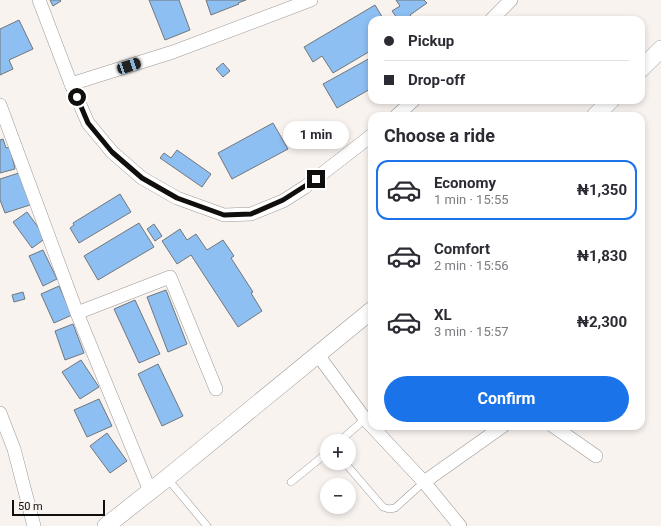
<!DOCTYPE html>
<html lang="en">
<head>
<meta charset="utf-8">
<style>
	:root { --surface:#fff; --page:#f2f2f3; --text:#2b2b33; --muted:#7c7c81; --line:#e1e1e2; --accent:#1a73e8 }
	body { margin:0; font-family:Roboto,sans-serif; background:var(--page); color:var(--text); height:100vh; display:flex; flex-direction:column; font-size:15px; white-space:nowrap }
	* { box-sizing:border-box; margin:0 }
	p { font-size:13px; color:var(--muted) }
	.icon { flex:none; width:22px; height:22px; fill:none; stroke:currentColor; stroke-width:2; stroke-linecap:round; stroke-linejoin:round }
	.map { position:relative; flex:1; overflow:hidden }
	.panel { position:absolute; left:368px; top:112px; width:277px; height:318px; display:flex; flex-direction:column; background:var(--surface); border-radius:12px; box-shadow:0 2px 6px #0003 }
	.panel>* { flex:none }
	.hud { position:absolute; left:368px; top:16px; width:277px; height:88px; border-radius:12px; box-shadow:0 2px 6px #0003; display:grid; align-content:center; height:88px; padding:0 16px; background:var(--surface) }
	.tools { position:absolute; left:320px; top:434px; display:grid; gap:8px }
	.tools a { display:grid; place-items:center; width:36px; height:36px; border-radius:50%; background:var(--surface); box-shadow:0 2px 6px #0003; font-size:20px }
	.scale { position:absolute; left:12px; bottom:10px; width:93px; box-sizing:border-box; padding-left:4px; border:2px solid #110f0e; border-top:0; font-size:11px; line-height:14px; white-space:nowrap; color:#110f0e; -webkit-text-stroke:3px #f9f3f0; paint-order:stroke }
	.end { position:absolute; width:18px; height:18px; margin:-9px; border:5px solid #110f0e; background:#fff; box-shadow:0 0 0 2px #fff }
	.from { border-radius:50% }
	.bubble { position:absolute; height:28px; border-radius:14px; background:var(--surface); box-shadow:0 2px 6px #0003; font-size:13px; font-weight:700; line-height:28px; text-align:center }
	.car { position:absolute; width:12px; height:24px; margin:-12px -6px; border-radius:5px; box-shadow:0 0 3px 1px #0007; background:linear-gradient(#222 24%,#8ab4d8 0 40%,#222 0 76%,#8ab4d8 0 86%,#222 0) }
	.hud b { display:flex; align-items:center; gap:14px; height:38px; font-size:15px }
	.hud b+b { border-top:1px solid var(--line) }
	.hud i { width:10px; height:10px; background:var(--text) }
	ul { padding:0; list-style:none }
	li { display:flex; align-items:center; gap:12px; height:60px; margin:0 8px 6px; padding:0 8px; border:2px solid transparent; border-radius:12px }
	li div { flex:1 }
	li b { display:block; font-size:15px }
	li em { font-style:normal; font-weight:700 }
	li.selected { border-color:var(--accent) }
	li>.icon { width:36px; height:36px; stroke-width:1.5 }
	h2 { padding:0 16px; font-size:18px; line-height:48px }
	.button { display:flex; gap:8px; margin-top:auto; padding:8px 16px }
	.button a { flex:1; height:46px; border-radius:24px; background:var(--accent); color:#fff; font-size:16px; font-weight:700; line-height:46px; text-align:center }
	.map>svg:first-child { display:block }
	.building { fill:#8dbff3; stroke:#727679 }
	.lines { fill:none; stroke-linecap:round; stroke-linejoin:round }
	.service-casing { stroke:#9d9895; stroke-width:8 }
	.minor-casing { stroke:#9d9895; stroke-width:14 }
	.tertiary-casing { stroke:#9d9895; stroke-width:18 }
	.service { stroke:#fff; stroke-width:7 }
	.minor { stroke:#fff; stroke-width:13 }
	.tertiary { stroke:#fff; stroke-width:17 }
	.route { stroke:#110f0e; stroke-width:5 }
</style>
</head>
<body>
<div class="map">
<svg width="661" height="526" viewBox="0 0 661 526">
	<rect width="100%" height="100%" fill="#f9f3f0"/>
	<g class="building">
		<polygon points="50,0 60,0 61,1 53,6"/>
		<polygon points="149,0 179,0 190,30 165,40"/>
		<polygon points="206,0 246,0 238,3 239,4 211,15"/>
		<polygon points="396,0 424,0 427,3 410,15 413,20 394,20 397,18 392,11 400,6"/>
		<polygon points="375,5 384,20 372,20 372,50 333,73 322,56 313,62 304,47"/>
		<polygon points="19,20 33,49 9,60 13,69 0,75 0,29"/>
		<polygon points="372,57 372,88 337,108 323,84"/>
		<polygon points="223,63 230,71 223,77 216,69"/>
		<polygon points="273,123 288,149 232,179 218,153"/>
		<polygon points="3,139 6,148 10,147 15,169 0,173 0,140"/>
		<polygon points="177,150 211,174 202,187 160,158 164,153 171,158"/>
		<polygon points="22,172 33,204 5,213 0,200 0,179"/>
		<polygon points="120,194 131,212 79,243 70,228 74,225 73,223"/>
		<polygon points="27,212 46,238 32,248 13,222"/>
		<polygon points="139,223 154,247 98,280 84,256"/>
		<polygon points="154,224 162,236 155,241 147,229"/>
		<polygon points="180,229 187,240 196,234 207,250 223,240 234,256 231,258 253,292 251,293 262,311 238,327 191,255 177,264 162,241"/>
		<polygon points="43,250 57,279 43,286 29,256"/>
		<polygon points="59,286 72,315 54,323 41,294"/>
		<polygon points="166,290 187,344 168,352 147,297"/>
		<polygon points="23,292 25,299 14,302 12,295"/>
		<polygon points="135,300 160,354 139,363 114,309"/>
		<polygon points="73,324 84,353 65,360 55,331"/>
		<polygon points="81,360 99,387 80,399 62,372"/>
		<polygon points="158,364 183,416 162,426 138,374"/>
		<polygon points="99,399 112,426 87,437 74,410"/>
		<polygon points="107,433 127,461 110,473 90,446"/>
	</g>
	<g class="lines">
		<g class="service-casing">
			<g id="service">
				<polyline points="340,441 365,419"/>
				<polyline points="345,463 383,507 389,509 395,508 424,482"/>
				<polyline points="167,478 207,526"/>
				<polyline points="291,482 327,453"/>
			</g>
		</g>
		<g class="minor-casing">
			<g id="minor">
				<polyline points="39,0 71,84 88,123 112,152 142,178 177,198 224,215 251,214 283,201 305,187 372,135"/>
				<polyline points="491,20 511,0"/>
				<polyline points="71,84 173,52 311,0"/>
				<polyline points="0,105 77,313 150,491"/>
				<polyline points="396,116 414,100"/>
				<polyline points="77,313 170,277 216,389"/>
				<polyline points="318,355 365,419 424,482 460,526"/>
				<polyline points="0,413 14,449 34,526"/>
				<polyline points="553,426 596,456"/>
				<polyline points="424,482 503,426"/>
			</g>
		</g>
		<g class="tertiary-casing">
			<g id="tertiary">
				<polyline points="641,69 661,49"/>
				<polyline points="595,116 611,100"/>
				<polyline points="106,526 167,478 372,310"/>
			</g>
		</g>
		<use href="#service" class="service"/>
		<use href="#minor" class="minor"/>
		<use href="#tertiary" class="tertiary"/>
	</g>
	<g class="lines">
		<polyline class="route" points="77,97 88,123 112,152 142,178 177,198 224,215 251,214 283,200 316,179"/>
	</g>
</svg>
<div class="tools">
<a>+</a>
<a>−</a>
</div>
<div class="scale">50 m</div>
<i class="end from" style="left:77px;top:97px"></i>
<i class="end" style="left:316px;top:179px"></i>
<div class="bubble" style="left:283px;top:121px;width:66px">1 min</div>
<i class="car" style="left:129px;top:66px;rotate:72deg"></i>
<div class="hud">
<b><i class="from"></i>Pickup</b>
<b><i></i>Drop-off</b>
</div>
<section class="panel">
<h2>Choose a ride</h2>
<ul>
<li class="selected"><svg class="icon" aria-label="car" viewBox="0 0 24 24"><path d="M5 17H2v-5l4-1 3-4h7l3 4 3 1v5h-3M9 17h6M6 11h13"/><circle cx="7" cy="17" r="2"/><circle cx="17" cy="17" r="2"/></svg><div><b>Economy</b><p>1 min · 15:55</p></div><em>₦1,350</em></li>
<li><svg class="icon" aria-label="car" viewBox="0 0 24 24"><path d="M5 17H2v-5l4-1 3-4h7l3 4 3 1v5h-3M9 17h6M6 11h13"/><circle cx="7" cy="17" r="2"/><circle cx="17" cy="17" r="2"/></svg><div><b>Comfort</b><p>2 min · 15:56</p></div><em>₦1,830</em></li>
<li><svg class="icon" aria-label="car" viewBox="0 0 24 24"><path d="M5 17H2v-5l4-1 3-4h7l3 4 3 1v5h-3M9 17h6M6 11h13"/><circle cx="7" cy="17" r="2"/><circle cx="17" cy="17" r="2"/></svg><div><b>XL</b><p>3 min · 15:57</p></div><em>₦2,300</em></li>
</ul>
<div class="button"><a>Confirm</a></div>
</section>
</div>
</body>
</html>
